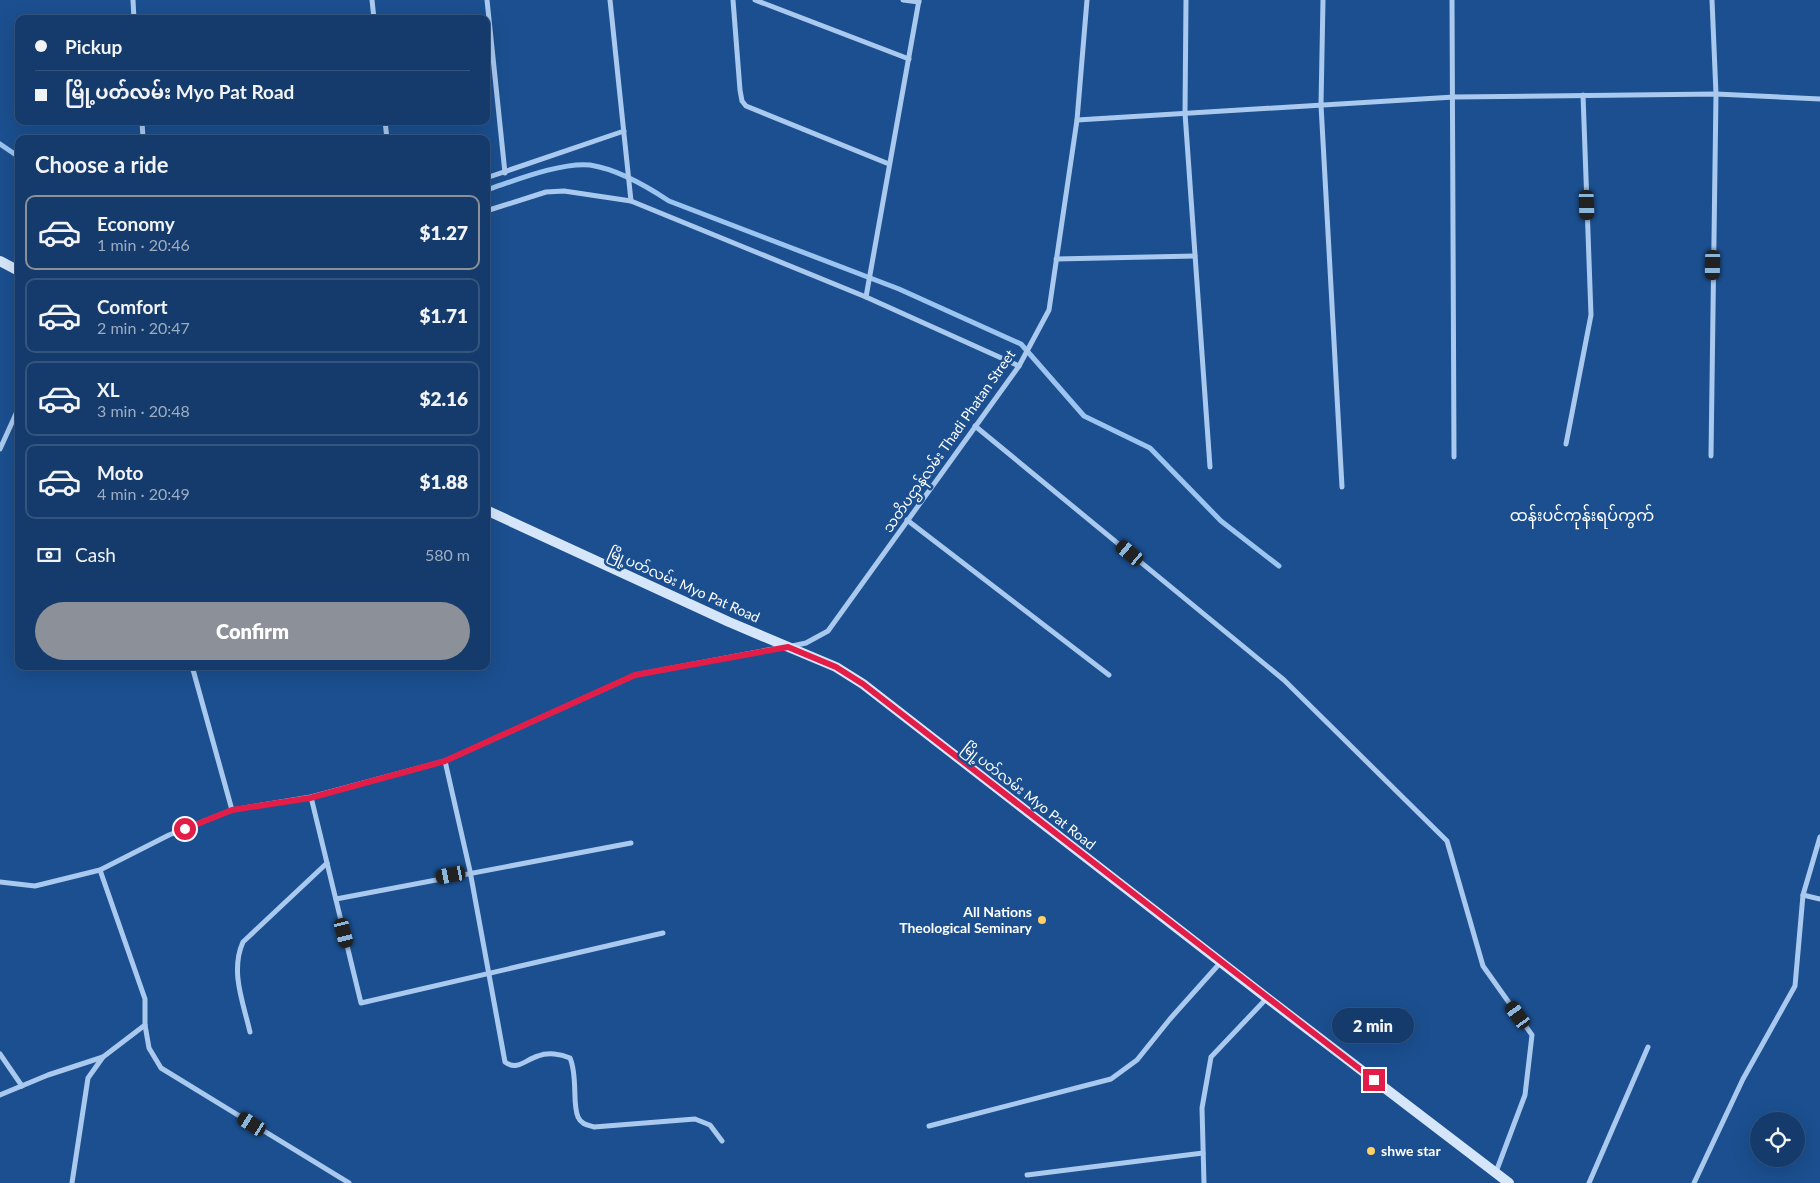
<!DOCTYPE html>
<html lang="en">
<head>
<meta charset="utf-8">
<style>
	:root { --surface:#143b6b; --page:#214673; --text:#f1f3f6; --muted:#9dadc1; --line:#33557e; --accent:#8c9099 }
	body { margin:0; font-family:Lato,"Noto Sans Myanmar",sans-serif; background:var(--page); color:var(--text); height:100vh; display:flex; flex-direction:column; font-size:19px; white-space:nowrap }
	* { box-sizing:border-box; margin:0 }
	p { font-size:16px; color:var(--muted) }
	.icon { flex:none; width:28px; height:28px; fill:none; stroke:currentColor; stroke-width:2; stroke-linecap:round; stroke-linejoin:round }
	.map { position:relative; flex:1; overflow:hidden }
	.details { position:absolute; left:15px; top:135px; width:475px; height:535px; display:flex; flex-direction:column; background:var(--surface); border-radius:10px; box-shadow:0 5px 20px #0002,0 0 0 1px var(--line) }
	.details>* { flex:none }
	.banner { position:absolute; left:15px; top:15px; width:475px; height:110px; border-radius:10px; box-shadow:0 5px 20px #0002,0 0 0 1px var(--line); display:grid; align-content:center; height:110px; padding:0 20px; background:var(--surface) }
	.fabs { position:absolute; left:1750px; top:1112px; display:grid; gap:10px }
	.fabs a { display:grid; place-items:center; width:55px; height:55px; border-radius:50%; background:var(--surface); box-shadow:0 5px 20px #0002,0 0 0 1px var(--line); font-size:25px }
	.end { position:absolute; width:22px; height:22px; margin:-11px; border:6px solid #e11d48; background:#fff; box-shadow:0 0 0 2px #fff }
	.from { border-radius:50% }
	.bubble { position:absolute; height:35px; border-radius:18px; background:var(--surface); box-shadow:0 5px 20px #0002,0 0 0 1px var(--line); font-size:16px; font-weight:800; line-height:35px; text-align:center }
	.car { position:absolute; width:15px; height:30px; margin:-15px -8px; border-radius:6px; box-shadow:0 0 4px 1px #0007; background:linear-gradient(#222 24%,#8ab4d8 0 40%,#222 0 76%,#8ab4d8 0 86%,#222 0) }
	.banner b { display:flex; align-items:center; gap:18px; height:48px; font-size:19px }
	.banner b+b { border-top:1px solid var(--line) }
	.banner i { width:12px; height:12px; background:var(--text) }
	ul { padding:0; list-style:none }
	li { display:flex; align-items:center; gap:15px; height:75px; margin:0 10px 8px; padding:0 10px; border:2px solid var(--line); border-radius:10px }
	li div { flex:1 }
	li b { display:block; font-size:19px }
	li em { font-style:normal; font-weight:800 }
	li.selected { border-color:var(--accent) }
	li>.icon { width:45px; height:45px; stroke-width:1.5 }
	h2 { padding:0 20px; font-size:22px; line-height:60px }
	.pay { display:flex; align-items:center; gap:12px; height:55px; padding:0 20px; font-size:19px }
	.pay p { margin-inline-start:auto }
	.action { display:flex; gap:10px; margin-top:auto; padding:10px 20px }
	.action a { flex:1; height:58px; border-radius:30px; background:var(--accent); color:#fff; font-size:20px; font-weight:800; line-height:58px; text-align:center }
	.map>svg:first-child { display:block }
	.lines { fill:none; stroke-linecap:round; stroke-linejoin:round }
	.stream { stroke:#9cc4f0; stroke-width:5 }
	.street { stroke:#a9c9ee; stroke-width:5 }
	.secondary { stroke:#d6e6fa; stroke-width:10 }
	.route { stroke:#e11d48; stroke-width:6 }
	.poi-dot { fill:#ffd166; stroke:#1b4f8f; stroke-width:2 }
	.labels { text-anchor:middle; stroke-width:5; stroke-linejoin:round; paint-order:stroke }
	.street-label { font-size:14px; fill:#fff; stroke:#1b4f8f }
	.poi-label { font-size:14px; font-weight:bold; fill:#fff; stroke:#1b4f8f; text-anchor:end }
	.quarter-label { font-size:16px; fill:#fff; stroke:#1b4f8f }
</style>
</head>
<body>
<div class="map">
<svg width="1820" height="1183" viewBox="0 0 1820 1183">
	<rect width="100%" height="100%" fill="#1b4f8f"/>
	<g class="lines">
		<g class="stream">
			<polyline points="0,144 19,157"/>
			<path d="M486,190C514,181 561,162 590,165C616,169 648,187 669,201L899,289L1021,344L1084,416L1150,448L1221,521L1279,566"/>
		</g>
		<g class="street">
			<polyline points="133,0 134,19"/>
			<polyline points="372,0 374,19"/>
			<polyline points="487,0 505,173"/>
			<polyline points="610,0 631,201"/>
			<polyline points="733,0 740,90 742,101 746,106 889,164"/>
			<polyline points="755,0 909,59"/>
			<polyline points="903,0 919,2"/>
			<polyline points="1186,0 1185,113 1210,467"/>
			<polyline points="1323,0 1321,105 1342,487"/>
			<polyline points="1452,0 1454,457"/>
			<polyline points="1077,120 1454,97 1716,94 1820,99"/>
			<polyline points="142,121 143,139"/>
			<polyline points="385,121 387,139"/>
			<polyline points="486,178 624,131"/>
			<polyline points="486,211 546,192 564,191 631,201 866,297 1019,366"/>
			<polyline points="1056,259 1195,256"/>
			<polyline points="866,297 919,0"/>
			<polyline points="975,426 1284,680 1447,841 1483,966 1532,1035 1525,1095 1496,1172"/>
			<polyline points="1566,444 1591,315 1583,95"/>
			<polyline points="0,449 19,407"/>
			<polyline points="1711,456 1716,94 1712,0"/>
			<polyline points="907,520 1109,675"/>
			<polyline points="792,646 806,643 828,631 1019,366 1049,310 1077,120 1087,0"/>
			<polyline points="192,666 232,810"/>
			<path d="M445,761L470,871L505,1062C517,1071 525,1060 538,1056C548,1052 561,1054 570,1058C578,1076 572,1104 578,1117C581,1124 587,1125 594,1127L695,1119L710,1125L722,1141"/>
			<polyline points="311,797 361,1003 663,933"/>
			<polyline points="0,882 35,886 100,870 169,835 232,810 311,797 445,761 635,675 784,647"/>
			<polyline points="1803,895 1820,899"/>
			<polyline points="336,899 631,843"/>
			<polyline points="145,1025 149,1048 161,1068 349,1183"/>
			<path d="M250,1032C243,1002 230,971 243,942L327,863"/>
			<polyline points="0,1054 22,1086"/>
			<polyline points="0,1095 48,1075 103,1057"/>
			<polyline points="929,1126 1111,1079 1137,1060 1170,1019 1221,962"/>
			<polyline points="1027,1175 1203,1153"/>
			<polyline points="72,1183 88,1078 103,1057 145,1025 145,999 100,870"/>
			<polyline points="1204,1183 1202,1108 1211,1057 1267,998"/>
			<polyline points="1589,1183 1648,1047"/>
			<polyline points="1694,1183 1743,1079 1795,986 1803,895 1820,837"/>
		</g>
		<g class="secondary">
			<polyline points="0,261 19,271"/>
			<polyline points="486,510 729,622 836,667 863,684 1267,998 1509,1183"/>
		</g>
	</g>
	<g class="lines">
		<polyline class="route" points="185,829 232,810 310,798 445,761 635,675 788,647 836,667 863,684 1374,1080"/>
	</g>
	<g class="poi-dot">
		<circle cx="1042" cy="920" r="5"/>
		<circle cx="1371" cy="1151" r="5"/>
	</g>
	<g class="labels">
		<g class="street-label">
			<text transform="translate(949 441) rotate(-55)" y="5">သတိပဌာန်လမ်း Thadi Phatan Street</text>
			<text transform="translate(684 585) rotate(24)" y="5">မြို့ပတ်လမ်း Myo Pat Road</text>
			<text transform="translate(1029 796) rotate(38)" y="5">မြို့ပတ်လမ်း Myo Pat Road</text>
		</g>
		<g class="poi-label">
			<text x="1032" y="917">All Nations<tspan x="1032" dy="16">Theological Seminary</tspan></text>
			<text x="1381" y="1156" text-anchor="start">shwe star</text>
		</g>
		<g class="quarter-label">
			<text x="1582" y="521">ထန်းပင်ကုန်းရပ်ကွက်</text>
		</g>
	</g>
</svg>
<div class="fabs">
<a><svg class="icon" aria-label="locate" viewBox="0 0 24 24"><circle cx="12" cy="12" r="6"/><path d="M12 2v4M12 18v4M2 12h4M18 12h4"/></svg></a>
</div>
<i class="end from" style="left:185px;top:829px"></i>
<i class="end" style="left:1374px;top:1080px"></i>
<div class="bubble" style="left:1332px;top:1008px;width:82px">2 min</div>
<i class="car" style="left:1587px;top:205px;rotate:178deg"></i>
<i class="car" style="left:1713px;top:265px;rotate:181deg"></i>
<i class="car" style="left:1130px;top:553px;rotate:310deg"></i>
<i class="car" style="left:451px;top:875px;rotate:259deg"></i>
<i class="car" style="left:344px;top:933px;rotate:166deg"></i>
<i class="car" style="left:1518px;top:1015px;rotate:324deg"></i>
<i class="car" style="left:252px;top:1124px;rotate:302deg"></i>
<div class="banner">
<b><i class="from"></i>Pickup</b>
<b><i></i>မြို့ပတ်လမ်း Myo Pat Road</b>
</div>
<section class="details">
<h2>Choose a ride</h2>
<ul>
<li class="selected"><svg class="icon" aria-label="car" viewBox="0 0 24 24"><path d="M5 17H2v-5l4-1 3-4h7l3 4 3 1v5h-3M9 17h6M6 11h13"/><circle cx="7" cy="17" r="2"/><circle cx="17" cy="17" r="2"/></svg><div><b>Economy</b><p>1 min · 20:46</p></div><em>$1.27</em></li>
<li><svg class="icon" aria-label="car" viewBox="0 0 24 24"><path d="M5 17H2v-5l4-1 3-4h7l3 4 3 1v5h-3M9 17h6M6 11h13"/><circle cx="7" cy="17" r="2"/><circle cx="17" cy="17" r="2"/></svg><div><b>Comfort</b><p>2 min · 20:47</p></div><em>$1.71</em></li>
<li><svg class="icon" aria-label="car" viewBox="0 0 24 24"><path d="M5 17H2v-5l4-1 3-4h7l3 4 3 1v5h-3M9 17h6M6 11h13"/><circle cx="7" cy="17" r="2"/><circle cx="17" cy="17" r="2"/></svg><div><b>XL</b><p>3 min · 20:48</p></div><em>$2.16</em></li>
<li><svg class="icon" aria-label="car" viewBox="0 0 24 24"><path d="M5 17H2v-5l4-1 3-4h7l3 4 3 1v5h-3M9 17h6M6 11h13"/><circle cx="7" cy="17" r="2"/><circle cx="17" cy="17" r="2"/></svg><div><b>Moto</b><p>4 min · 20:49</p></div><em>$1.88</em></li>
</ul>
<div class="pay"><svg class="icon" aria-label="cash" viewBox="0 0 24 24"><path d="M3 7h18v10H3z"/><circle cx="12" cy="12" r="2"/></svg>Cash<p>580 m</p></div>
<div class="action"><a>Confirm</a></div>
</section>
</div>
</body>
</html>
